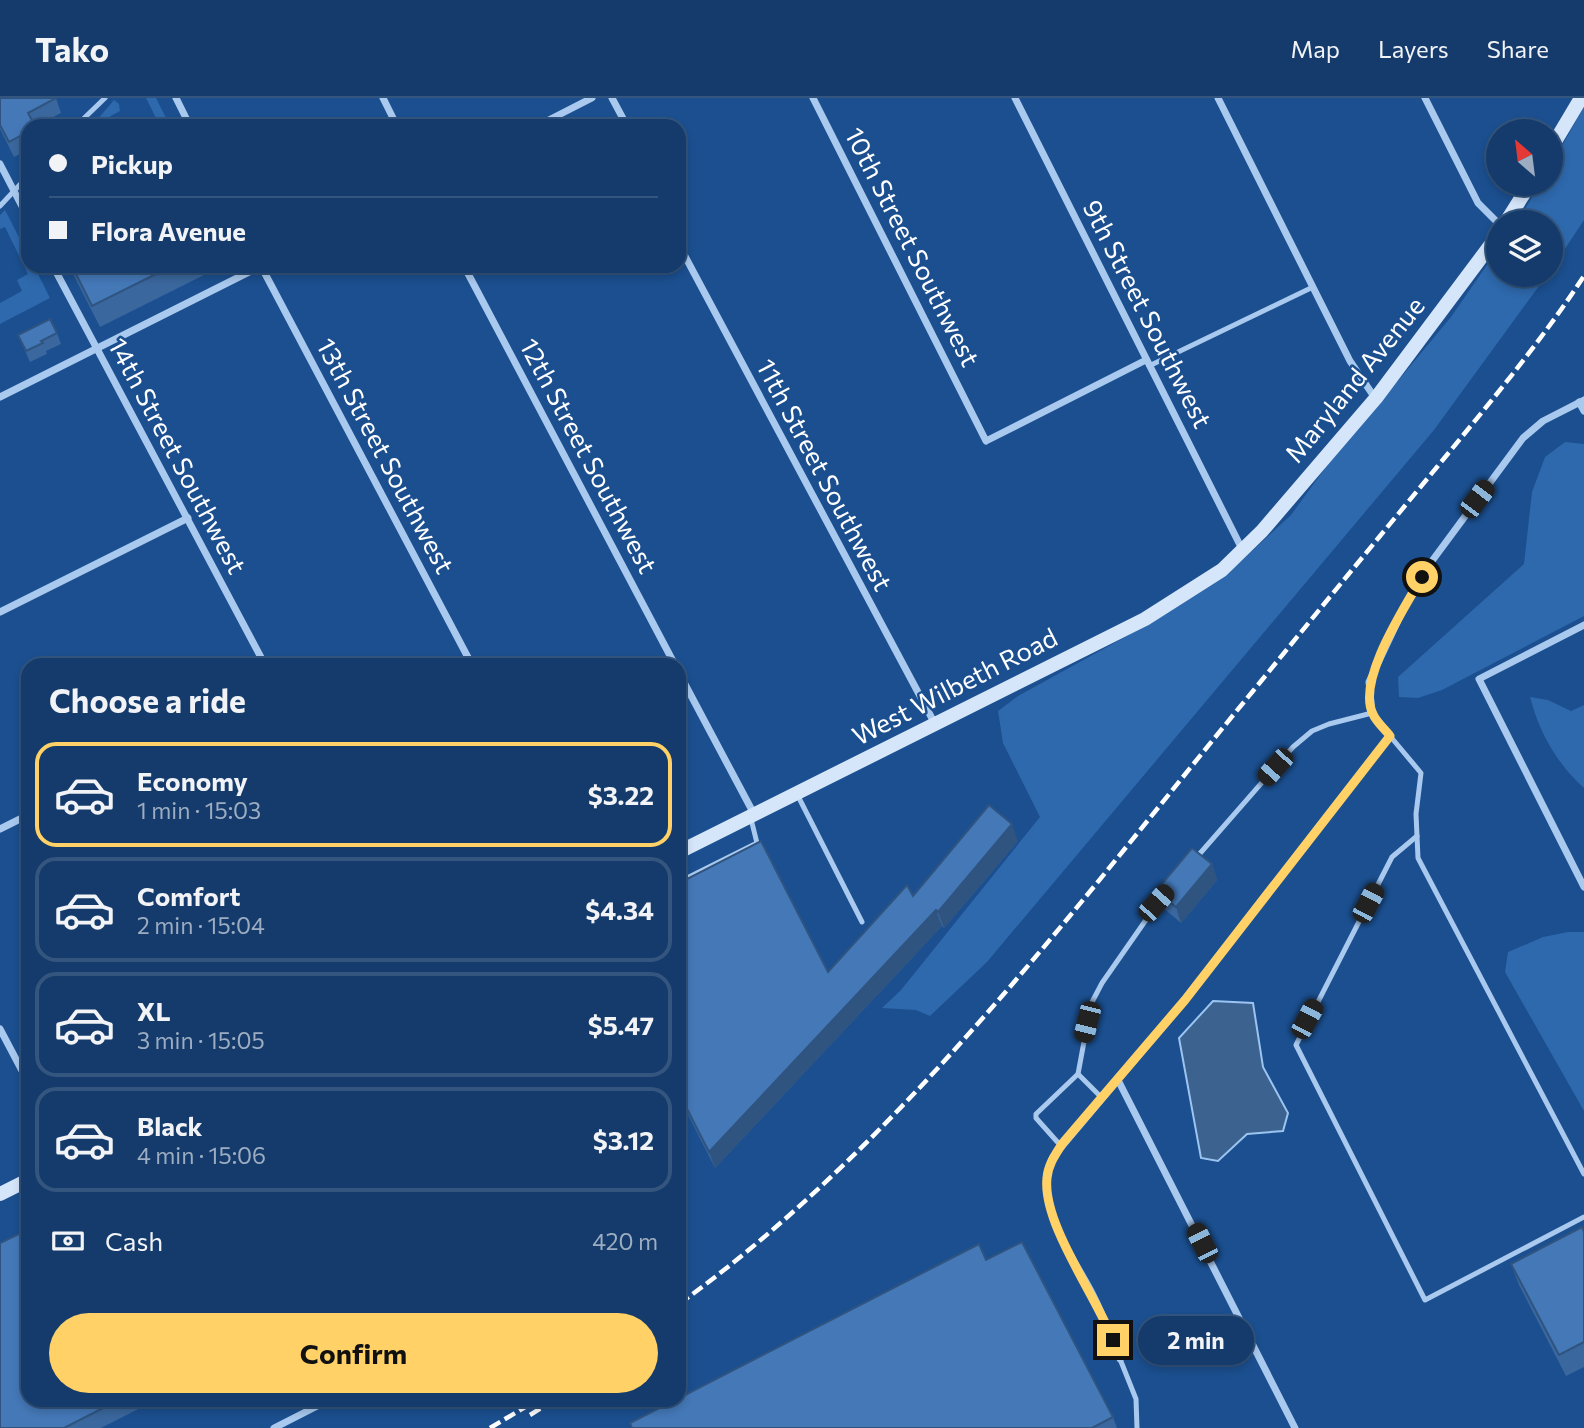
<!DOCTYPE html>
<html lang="en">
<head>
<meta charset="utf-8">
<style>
	:root { --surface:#143b6b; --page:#214673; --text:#f1f3f6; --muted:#9dadc1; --line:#33557e; --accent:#ffd166 }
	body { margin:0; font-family:Commissioner,sans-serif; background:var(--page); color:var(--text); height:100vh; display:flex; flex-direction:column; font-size:26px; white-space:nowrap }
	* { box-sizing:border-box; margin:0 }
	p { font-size:23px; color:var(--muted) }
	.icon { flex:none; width:38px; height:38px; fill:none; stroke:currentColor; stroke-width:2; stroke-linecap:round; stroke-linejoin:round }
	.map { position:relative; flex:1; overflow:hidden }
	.panel { position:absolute; left:21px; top:560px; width:665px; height:749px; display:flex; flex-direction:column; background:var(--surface); border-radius:21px; box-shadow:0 4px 10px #0003,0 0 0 2px var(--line) }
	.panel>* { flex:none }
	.banner { position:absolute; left:21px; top:21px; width:665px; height:154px; border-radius:21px; box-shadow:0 4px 10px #0003,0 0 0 2px var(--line); display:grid; align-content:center; height:154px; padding:0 28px; background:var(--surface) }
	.needle { width:46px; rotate:332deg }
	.buttons { position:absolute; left:1486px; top:21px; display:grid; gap:14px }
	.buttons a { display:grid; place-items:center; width:77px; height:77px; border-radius:50%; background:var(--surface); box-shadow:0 4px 10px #0003,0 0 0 2px var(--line); font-size:35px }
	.end { position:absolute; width:32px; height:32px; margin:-16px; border:9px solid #ffd166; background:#111; box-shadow:0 0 0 4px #111 }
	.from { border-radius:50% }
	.bubble { position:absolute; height:49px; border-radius:24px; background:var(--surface); box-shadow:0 4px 10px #0003,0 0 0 2px var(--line); font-size:23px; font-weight:700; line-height:49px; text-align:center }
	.car { position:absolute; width:21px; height:42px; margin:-21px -10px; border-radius:9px; box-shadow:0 0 5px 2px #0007; background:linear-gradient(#222 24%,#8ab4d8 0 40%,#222 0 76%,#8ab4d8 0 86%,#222 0) }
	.banner b { display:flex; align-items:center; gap:24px; height:66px; font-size:26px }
	.banner b+b { border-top:2px solid var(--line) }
	.banner i { width:18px; height:18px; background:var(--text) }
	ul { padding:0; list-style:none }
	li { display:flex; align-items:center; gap:21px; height:105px; margin:0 14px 10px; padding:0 14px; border:4px solid var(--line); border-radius:21px }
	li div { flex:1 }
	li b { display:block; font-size:26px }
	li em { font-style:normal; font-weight:700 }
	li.current { border-color:var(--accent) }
	li>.icon { width:63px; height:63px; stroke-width:1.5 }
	h2 { padding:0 28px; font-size:32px; line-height:84px }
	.pay { display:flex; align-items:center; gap:18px; height:77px; padding:0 28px; font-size:26px }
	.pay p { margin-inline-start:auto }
	.action { display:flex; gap:14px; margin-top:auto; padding:14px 28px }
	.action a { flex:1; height:80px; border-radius:42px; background:var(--accent); color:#111; font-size:28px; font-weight:700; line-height:80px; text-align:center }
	header { display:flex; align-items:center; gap:42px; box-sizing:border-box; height:98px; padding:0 35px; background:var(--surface); border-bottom:2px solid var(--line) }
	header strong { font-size:33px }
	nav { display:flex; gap:38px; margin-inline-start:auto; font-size:24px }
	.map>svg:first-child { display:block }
	.green { fill:#2e69ad }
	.water { fill:#3c6290; stroke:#9cc4f0; stroke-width:2 }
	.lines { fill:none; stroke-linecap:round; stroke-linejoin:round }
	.lane { stroke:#a9c9ee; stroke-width:5 }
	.street { stroke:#a9c9ee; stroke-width:7 }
	.secondary { stroke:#d6e6fa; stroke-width:14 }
	.rail { stroke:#fff; stroke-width:4.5; stroke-dasharray:12 5; stroke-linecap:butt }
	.wall { fill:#3a679d }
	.shaded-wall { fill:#305480 }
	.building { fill:#4478b7; stroke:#305480; stroke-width:2 }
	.route { stroke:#ffd166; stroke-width:9 }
	.labels { text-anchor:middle; stroke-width:5; stroke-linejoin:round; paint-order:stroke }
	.street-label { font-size:26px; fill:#fff; stroke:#1b4f8f }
</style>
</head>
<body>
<header>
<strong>Tako</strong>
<nav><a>Map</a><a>Layers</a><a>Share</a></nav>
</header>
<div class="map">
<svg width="1584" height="1330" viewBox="0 0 1584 1330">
	<rect width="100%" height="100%" fill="#1b4f8f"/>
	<g class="green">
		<polygon points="146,0 156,0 170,28 160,28"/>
		<polygon points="114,2 119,6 120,13 100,24 97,22"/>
		<polygon points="1584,9 1584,122 1551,172 1550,124 1517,124 1540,86 1550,86 1551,67"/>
		<polygon points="5,112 28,157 28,168 34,168 50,200 0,226 0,205 22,193 17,182 28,176 5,129 0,131 0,117"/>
		<polygon points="1498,151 1498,177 1547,177 1434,332 987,864 930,918 916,912 882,910 901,892 1040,719 1003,645 998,613 1018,598 1156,522 1240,464 1291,417 1326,369 1451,219"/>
		<polygon points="1565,344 1584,346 1584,518 1442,592 1418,600 1399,599 1398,579 1524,466 1532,394 1545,359"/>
		<path d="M1530,599L1548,602L1571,613L1584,607V690C1557,666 1539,634 1530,599Z"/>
		<polygon points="1568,834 1584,834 1584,1013 1505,874 1508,854 1543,839"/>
	</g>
	<polygon class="water" points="1213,903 1253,905 1263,969 1288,1015 1283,1033 1247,1036 1218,1063 1201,1060 1179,940"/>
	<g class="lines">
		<g class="lane">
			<polyline points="76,28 105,0"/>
			<polyline points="0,108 28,78"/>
			<polyline points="1149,268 1313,189"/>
			<polyline points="1390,638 1421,675 1416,716 1418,760 1584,1076"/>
			<polyline points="798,698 862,824"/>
			<polyline points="1417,738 1392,759 1296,947 1425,1202 1584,1119"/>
			<polyline points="1196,760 1293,649 1312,633 1329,626 1372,615"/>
			<polyline points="679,784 757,745 751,721"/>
			<polyline points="1078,976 1091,906 1102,885 1164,796"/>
			<polyline points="1061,1048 1036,1020 1036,1016 1078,976 1102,1000"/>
			<polyline points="1120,1261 1136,1301 1137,1330"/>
		</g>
		<g class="street">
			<polyline points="176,0 190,28"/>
			<polyline points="383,0 397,28"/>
			<polyline points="612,0 627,28"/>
			<polyline points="813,0 986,343 1146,262"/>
			<polyline points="1015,0 1242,451"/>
			<polyline points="1218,0 1350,263 1375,300"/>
			<polyline points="1425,0 1478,105 1498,125"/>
			<polyline points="537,28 592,0"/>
			<polyline points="0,66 28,120"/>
			<polyline points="679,147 935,626"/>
			<polyline points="53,168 265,567"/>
			<polyline points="261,168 472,567"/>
			<polyline points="464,168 675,567"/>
			<polyline points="0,299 261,168"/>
			<polyline points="1579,304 1584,313"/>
			<polyline points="0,514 188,420"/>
			<polyline points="1584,527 1479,581 1584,789"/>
			<polyline points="679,575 754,716"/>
			<polyline points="0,731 28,717"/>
			<polyline points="0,931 28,984"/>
			<polyline points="1118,982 1295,1330"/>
			<path d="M1120,1261C1111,1238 1103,1216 1092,1195C1071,1155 1032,1105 1053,1059L1185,902L1390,638L1372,615L1369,584L1403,512L1432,463L1523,340L1543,323L1584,302"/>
			<polyline points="274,1330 329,1302"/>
		</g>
		<g class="secondary">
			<polyline points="1550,52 1581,0"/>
			<polyline points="1506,124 1530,86"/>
			<polyline points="679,754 1145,521 1222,472 1262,433 1376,300 1498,137"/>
			<polyline points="0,1096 28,1082"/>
		</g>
		<g class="rail">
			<path d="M679,1206C902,1045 1079,804 1253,593C1314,518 1375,444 1437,369C1488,307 1540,245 1584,178"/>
			<polyline points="530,1317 554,1302"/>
			<polyline points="490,1330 537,1302"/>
		</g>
	</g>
	<g class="wall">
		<polygon points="0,0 56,0 61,15 36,28 28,28 28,52 14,59 0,31"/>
		<polygon points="70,168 222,168 100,229 73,176"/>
		<polygon points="57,235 61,246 46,253 47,256 30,264 18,237"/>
		<polygon points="1018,743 944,830 942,828 715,1070 679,999 679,785 828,874"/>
		<polygon points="1212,766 1217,782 1181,825 1162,809 1156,793"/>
		<polygon points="1584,1134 1584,1269 1566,1278 1519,1187 1511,1166"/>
		<polygon points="986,1162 1113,1319 1117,1330 632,1330 630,1325"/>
		<polygon points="28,1302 156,1302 101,1330 0,1330"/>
	</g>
	<g class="shaded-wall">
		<polygon points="1012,726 1018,743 944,830 938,814"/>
		<polygon points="1212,766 1217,782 1181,825 1176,809"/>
		<polygon points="936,812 942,828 715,1070 709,1054"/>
	</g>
	<g class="building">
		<polygon points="0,0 56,0 28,15 35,28 28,28 28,34 9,44 0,27"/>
		<polygon points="72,168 172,168 92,208"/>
		<polygon points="50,221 57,235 41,243 43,245 26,253 18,237"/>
		<polygon points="989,707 1012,726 938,814 936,812 709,1054 679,995 679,785 761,743 828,874 907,787 913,798"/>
		<polygon points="1192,750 1212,766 1176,809 1156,793"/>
		<polygon points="1582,1129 1584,1134 1584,1244 1559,1257 1511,1166"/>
		<polygon points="23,1134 28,1143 28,1302 119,1302 64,1330 0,1330 0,1145"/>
		<polygon points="1022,1144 1113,1319 1092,1330 632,1330 630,1325 675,1302 679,1302 679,1300 979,1146 986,1162"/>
	</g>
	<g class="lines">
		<path class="route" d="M1113,1242C1096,1198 1042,1125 1047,1080C1048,1067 1055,1057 1062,1046L1185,902L1390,638C1385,631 1376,624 1373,616C1356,583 1405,509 1422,479"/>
	</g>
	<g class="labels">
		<g class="street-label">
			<text transform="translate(912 149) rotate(63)" y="9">10th Street Southwest</text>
			<text transform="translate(1147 216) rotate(63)" y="9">9th Street Southwest</text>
			<text transform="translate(1355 282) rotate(-51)" y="9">Maryland Avenue</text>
			<text transform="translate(177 358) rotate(62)" y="9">14th Street Southwest</text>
			<text transform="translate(385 358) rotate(62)" y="9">13th Street Southwest</text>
			<text transform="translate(588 358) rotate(62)" y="9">12th Street Southwest</text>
			<text transform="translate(824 377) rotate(62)" y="9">11th Street Southwest</text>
			<text transform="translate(955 589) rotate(-27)" y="9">West Wilbeth Road</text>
		</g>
	</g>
</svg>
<div class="buttons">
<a><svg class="needle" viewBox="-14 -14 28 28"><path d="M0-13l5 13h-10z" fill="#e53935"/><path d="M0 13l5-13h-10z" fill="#9dadc1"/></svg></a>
<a><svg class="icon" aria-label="layers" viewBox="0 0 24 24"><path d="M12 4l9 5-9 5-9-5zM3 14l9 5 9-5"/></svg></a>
</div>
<i class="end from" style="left:1422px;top:479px"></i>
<i class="end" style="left:1113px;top:1242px"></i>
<div class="bubble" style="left:1138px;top:1218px;width:116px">2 min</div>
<i class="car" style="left:1477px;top:401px;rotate:37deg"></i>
<i class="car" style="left:1275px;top:669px;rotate:222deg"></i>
<i class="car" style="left:1156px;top:805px;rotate:42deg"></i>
<i class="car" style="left:1368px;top:805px;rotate:28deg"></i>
<i class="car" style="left:1307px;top:921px;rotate:28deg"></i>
<i class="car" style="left:1087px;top:924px;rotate:194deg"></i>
<i class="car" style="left:1202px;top:1145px;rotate:333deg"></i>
<div class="banner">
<b><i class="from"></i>Pickup</b>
<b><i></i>Flora Avenue</b>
</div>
<section class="panel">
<h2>Choose a ride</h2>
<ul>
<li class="current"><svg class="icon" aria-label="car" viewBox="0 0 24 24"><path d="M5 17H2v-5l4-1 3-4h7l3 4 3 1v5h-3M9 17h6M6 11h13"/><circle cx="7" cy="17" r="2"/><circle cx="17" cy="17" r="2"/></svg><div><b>Economy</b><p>1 min · 15:03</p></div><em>$3.22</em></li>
<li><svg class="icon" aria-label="car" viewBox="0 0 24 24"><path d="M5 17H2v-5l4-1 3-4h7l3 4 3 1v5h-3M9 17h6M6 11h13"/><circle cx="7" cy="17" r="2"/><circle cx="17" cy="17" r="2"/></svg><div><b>Comfort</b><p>2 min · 15:04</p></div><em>$4.34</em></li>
<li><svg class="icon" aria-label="car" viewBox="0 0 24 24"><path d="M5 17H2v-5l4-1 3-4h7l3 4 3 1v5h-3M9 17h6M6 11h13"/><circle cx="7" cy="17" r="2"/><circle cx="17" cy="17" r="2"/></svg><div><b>XL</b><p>3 min · 15:05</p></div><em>$5.47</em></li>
<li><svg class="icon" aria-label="car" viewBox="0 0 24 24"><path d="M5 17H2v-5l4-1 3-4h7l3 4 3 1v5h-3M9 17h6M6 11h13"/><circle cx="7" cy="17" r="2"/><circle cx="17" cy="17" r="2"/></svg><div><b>Black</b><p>4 min · 15:06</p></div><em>$3.12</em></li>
</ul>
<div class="pay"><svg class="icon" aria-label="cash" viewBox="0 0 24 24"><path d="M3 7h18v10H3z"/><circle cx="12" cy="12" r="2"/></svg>Cash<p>420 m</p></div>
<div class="action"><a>Confirm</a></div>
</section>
</div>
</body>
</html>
